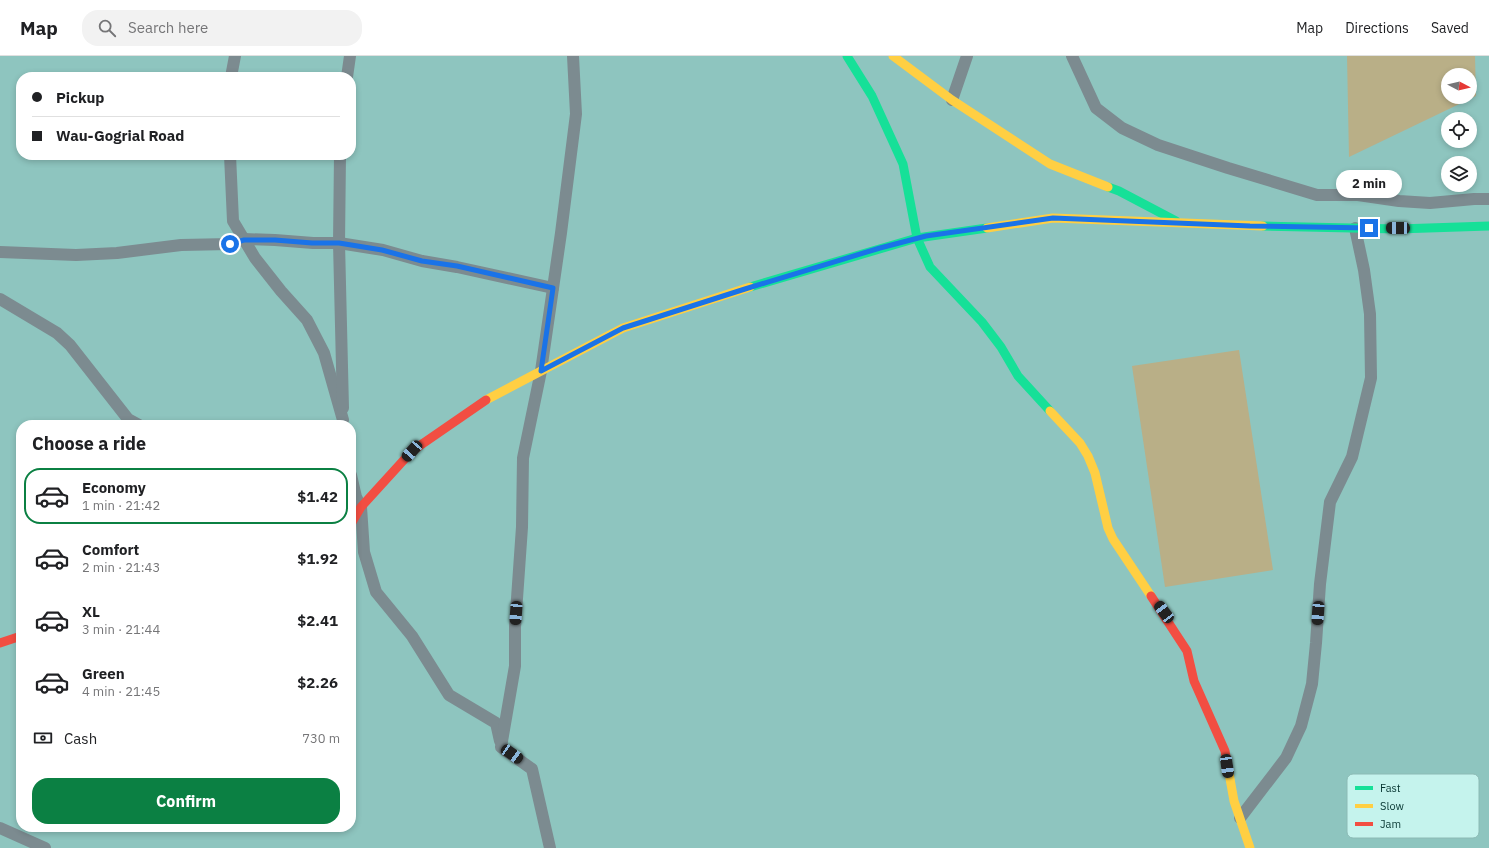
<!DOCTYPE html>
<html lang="en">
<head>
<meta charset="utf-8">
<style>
	:root { --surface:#fff; --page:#f2f2f2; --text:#202124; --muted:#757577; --line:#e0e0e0; --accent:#0b8043 }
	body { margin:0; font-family:"IBM Plex Sans",sans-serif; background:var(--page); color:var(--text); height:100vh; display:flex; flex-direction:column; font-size:15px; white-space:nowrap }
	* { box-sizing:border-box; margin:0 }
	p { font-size:13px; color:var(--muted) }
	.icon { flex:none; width:22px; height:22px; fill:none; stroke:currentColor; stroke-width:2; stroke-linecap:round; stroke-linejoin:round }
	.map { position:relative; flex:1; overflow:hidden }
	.drawer { position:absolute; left:16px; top:364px; width:340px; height:412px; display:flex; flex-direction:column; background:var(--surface); border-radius:16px; box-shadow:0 2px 6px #0003 }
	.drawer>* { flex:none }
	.top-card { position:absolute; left:16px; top:16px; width:340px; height:88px; border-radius:16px; box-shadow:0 2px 6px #0003; display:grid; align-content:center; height:88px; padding:0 16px; background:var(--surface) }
	.needle { width:26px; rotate:97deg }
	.fabs { position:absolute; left:1441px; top:12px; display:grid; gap:8px }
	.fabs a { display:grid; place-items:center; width:36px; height:36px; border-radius:50%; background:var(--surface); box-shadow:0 2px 6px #0003; font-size:20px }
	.end { position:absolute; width:18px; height:18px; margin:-9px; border:5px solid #1a73e8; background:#fff; box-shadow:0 0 0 2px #fff }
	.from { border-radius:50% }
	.bubble { position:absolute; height:28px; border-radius:14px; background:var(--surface); box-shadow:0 2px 6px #0003; font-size:13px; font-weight:700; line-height:28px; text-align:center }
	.car { position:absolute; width:12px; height:24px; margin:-12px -6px; border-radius:5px; box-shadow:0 0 3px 1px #0007; background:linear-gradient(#222 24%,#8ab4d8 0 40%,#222 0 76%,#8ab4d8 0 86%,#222 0) }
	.top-card b { display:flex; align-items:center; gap:14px; height:38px; font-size:15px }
	.top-card b+b { border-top:1px solid var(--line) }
	.top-card i { width:10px; height:10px; background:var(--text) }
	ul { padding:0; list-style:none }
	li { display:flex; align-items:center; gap:12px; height:56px; margin:0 8px 6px; padding:0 8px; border:2px solid transparent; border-radius:16px }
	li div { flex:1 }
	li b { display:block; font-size:15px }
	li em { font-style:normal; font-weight:700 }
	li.selected { border-color:var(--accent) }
	li>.icon { width:36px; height:36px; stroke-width:1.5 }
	h2 { padding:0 16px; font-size:18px; line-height:48px }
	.pay { display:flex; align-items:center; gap:10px; height:44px; padding:0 16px; font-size:15px }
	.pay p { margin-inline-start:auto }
	.primary-button { display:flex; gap:8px; margin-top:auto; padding:8px 16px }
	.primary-button a { flex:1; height:46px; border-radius:16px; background:var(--accent); color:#fff; font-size:16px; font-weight:700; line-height:46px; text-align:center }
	header { display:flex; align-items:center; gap:24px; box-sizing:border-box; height:56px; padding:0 20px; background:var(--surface); border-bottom:1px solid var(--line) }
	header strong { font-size:19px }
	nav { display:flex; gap:22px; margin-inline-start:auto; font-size:14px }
	.search { width:280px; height:36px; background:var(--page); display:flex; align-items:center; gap:10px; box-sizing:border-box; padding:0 14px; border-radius:16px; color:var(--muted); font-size:15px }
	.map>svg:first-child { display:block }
	.green { fill:#b9af87; fill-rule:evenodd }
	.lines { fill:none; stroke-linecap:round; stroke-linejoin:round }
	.street { stroke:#7c8b90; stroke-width:12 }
	.fast { stroke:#16e098; stroke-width:9 }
	.slow { stroke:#ffcf43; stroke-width:9 }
	.jam { stroke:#f24e42; stroke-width:9 }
	.route { stroke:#1a73e8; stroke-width:5 }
	.key { fill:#c5f3ed; stroke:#8cbab5; stroke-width:1 }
	.key-label { font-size:11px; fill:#063531 }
</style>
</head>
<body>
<header>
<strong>Map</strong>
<div class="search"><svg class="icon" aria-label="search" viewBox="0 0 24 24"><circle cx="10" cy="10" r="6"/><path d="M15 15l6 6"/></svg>Search here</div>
<nav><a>Map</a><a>Directions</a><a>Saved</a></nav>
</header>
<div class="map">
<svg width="1489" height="792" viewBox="0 0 1489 792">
	<rect width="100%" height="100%" fill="#8ec5bf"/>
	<g class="green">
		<path d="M1347,0H1475L1476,40L1349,101ZM1448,19H1470V41H1448Z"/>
		<polygon points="1239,294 1273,514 1165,531 1132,310"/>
	</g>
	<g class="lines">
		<g class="street">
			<polyline points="1072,0 1096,52 1122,72 1158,89 1228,112 1317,139 1358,139 1399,145 1430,147 1474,143 1489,143"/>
			<polyline points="231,21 235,0"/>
			<polyline points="347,21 350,0"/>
			<polyline points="952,44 967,0"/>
			<polyline points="230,99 233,165 255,202 281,235 307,264 324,297 343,364"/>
			<polyline points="340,99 339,187 343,352"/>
			<polyline points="0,196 76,199 117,197 181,189 230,188 244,183 275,184 313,187 339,187 383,194 422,205 457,211 553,232"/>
			<polyline points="0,243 57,277 70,289 128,363 139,369"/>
			<polyline points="351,419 356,441 361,451 364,496 376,536 412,580 449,639 496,667 500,685"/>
			<polyline points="1240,762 1286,702 1301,670 1312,628 1316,587 1320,528 1330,446 1352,401 1371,322 1370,258 1364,214 1355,172"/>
			<polyline points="0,772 45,792"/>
			<polyline points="550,792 532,713 501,691 515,610 515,571 522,471 523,402 541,315 561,177 576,58 573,0"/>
		</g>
		<g class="fast">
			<polyline points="847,0 872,40 903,108 917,182 930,211 982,266 1001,291 1018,320 1050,355"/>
			<polyline points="1108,131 1119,135 1176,165"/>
			<polyline points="1263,170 1398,173 1489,170"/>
			<polyline points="750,231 917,182 987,172"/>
		</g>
		<g class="slow">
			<polyline points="893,0 952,44 1050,108 1108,131"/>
			<polyline points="987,172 1053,162 1263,170"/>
			<polyline points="486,344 623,272 750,231"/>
			<polyline points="1050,355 1080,387 1088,400 1095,417 1108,472 1113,483 1151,540"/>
			<polyline points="1227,706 1234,745 1250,792"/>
		</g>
		<g class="jam">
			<polyline points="351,468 361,451 412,395 486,344"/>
			<polyline points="1151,540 1187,595 1194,625 1225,695 1227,706"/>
			<polyline points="0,587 21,580"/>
		</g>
	</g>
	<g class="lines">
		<polyline class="route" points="230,188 244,184 275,184 312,187 339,187 382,194 422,205 457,210 553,232 541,315 623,272 745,233 880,192 926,180 1053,162 1250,170 1369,172"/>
	</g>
	<rect x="1347" y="718" width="132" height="64" rx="6" class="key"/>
	<rect x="1355" y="730" width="18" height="4" fill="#16e098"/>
	<rect x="1355" y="748" width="18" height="4" fill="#ffcf43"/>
	<rect x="1355" y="766" width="18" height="4" fill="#f24e42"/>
	<g class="key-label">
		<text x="1380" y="736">Fast</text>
		<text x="1380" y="754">Slow</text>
		<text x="1380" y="772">Jam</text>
	</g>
</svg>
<div class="fabs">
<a><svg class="needle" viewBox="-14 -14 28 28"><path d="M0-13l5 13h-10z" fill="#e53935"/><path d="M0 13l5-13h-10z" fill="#757577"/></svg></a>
<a><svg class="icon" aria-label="locate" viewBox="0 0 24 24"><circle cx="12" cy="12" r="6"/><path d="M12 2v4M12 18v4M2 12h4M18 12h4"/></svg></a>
<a><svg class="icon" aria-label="layers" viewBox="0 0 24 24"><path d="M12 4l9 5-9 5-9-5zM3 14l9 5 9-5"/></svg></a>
</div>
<i class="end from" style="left:230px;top:188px"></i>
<i class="end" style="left:1369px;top:172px"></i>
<div class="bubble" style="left:1336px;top:114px;width:66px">2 min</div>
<i class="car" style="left:1398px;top:172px;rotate:271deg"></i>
<i class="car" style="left:412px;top:395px;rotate:222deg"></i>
<i class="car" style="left:1164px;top:556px;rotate:323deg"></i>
<i class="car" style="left:516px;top:557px;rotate:184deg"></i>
<i class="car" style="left:1318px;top:557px;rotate:184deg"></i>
<i class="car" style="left:512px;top:698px;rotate:125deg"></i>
<i class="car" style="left:1227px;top:710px;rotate:172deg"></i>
<div class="top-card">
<b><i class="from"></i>Pickup</b>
<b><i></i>Wau-Gogrial Road</b>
</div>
<section class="drawer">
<h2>Choose a ride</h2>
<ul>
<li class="selected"><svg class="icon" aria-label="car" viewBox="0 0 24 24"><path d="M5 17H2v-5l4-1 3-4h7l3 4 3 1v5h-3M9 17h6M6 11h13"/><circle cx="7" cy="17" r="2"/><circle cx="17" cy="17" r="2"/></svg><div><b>Economy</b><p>1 min · 21:42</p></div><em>$1.42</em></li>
<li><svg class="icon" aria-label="car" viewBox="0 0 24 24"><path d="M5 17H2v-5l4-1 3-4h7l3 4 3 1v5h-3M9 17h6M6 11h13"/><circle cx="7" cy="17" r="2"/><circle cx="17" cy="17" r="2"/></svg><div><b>Comfort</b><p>2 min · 21:43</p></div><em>$1.92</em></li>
<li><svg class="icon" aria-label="car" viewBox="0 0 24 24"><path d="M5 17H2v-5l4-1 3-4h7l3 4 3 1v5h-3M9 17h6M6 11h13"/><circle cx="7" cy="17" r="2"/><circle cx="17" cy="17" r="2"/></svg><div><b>XL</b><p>3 min · 21:44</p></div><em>$2.41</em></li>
<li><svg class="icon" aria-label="car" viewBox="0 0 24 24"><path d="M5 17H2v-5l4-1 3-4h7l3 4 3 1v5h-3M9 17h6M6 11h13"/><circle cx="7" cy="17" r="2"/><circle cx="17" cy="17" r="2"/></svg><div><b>Green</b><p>4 min · 21:45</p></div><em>$2.26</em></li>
</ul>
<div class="pay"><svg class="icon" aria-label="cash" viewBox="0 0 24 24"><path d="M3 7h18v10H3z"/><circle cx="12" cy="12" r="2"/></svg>Cash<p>730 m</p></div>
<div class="primary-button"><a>Confirm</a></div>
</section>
</div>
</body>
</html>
